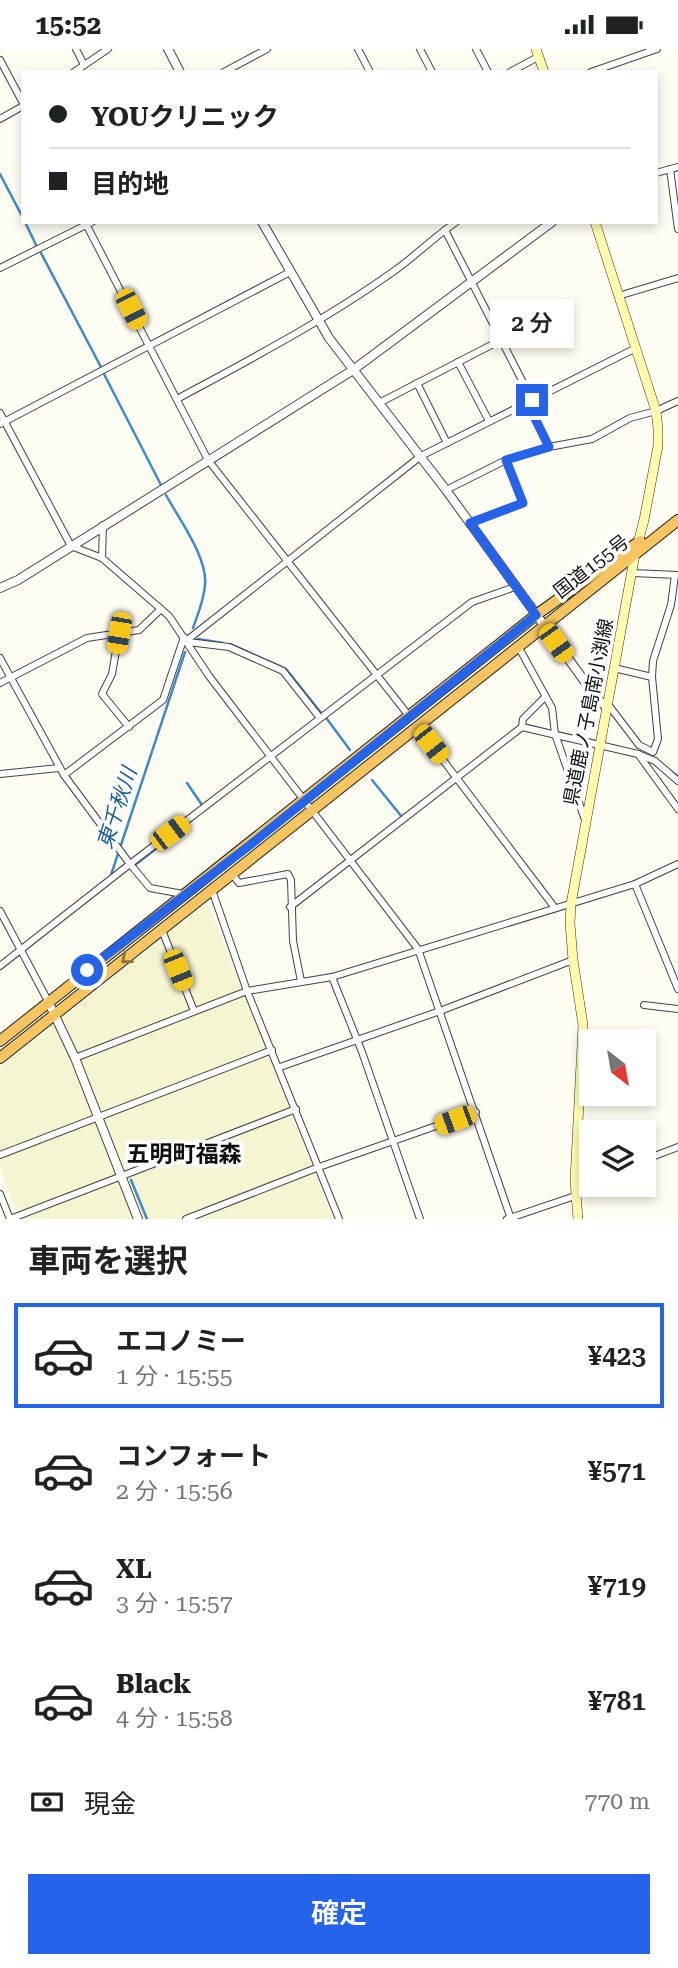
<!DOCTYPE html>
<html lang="ja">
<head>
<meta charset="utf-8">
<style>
	:root { --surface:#fff; --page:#f2f2f2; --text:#202124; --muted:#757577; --line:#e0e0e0; --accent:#2563eb }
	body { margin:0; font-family:"Roboto Serif","Noto Sans JP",serif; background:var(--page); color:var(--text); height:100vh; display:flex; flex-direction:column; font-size:26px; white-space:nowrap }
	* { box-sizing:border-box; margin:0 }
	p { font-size:23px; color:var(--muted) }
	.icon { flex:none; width:38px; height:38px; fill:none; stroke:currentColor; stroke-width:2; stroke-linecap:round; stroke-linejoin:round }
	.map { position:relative; height:1170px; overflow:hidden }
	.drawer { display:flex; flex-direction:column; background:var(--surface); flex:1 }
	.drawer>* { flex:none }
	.top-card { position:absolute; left:21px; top:21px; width:637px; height:154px; border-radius:0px; box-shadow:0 4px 10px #0003; display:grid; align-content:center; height:154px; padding:0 28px; background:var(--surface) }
	.needle { width:46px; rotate:149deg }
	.controls { position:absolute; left:579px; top:980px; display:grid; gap:14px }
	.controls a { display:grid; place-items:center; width:77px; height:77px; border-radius:0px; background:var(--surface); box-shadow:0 4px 10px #0003; font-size:35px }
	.end { position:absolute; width:32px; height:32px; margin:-16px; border:9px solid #2563eb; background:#fff; box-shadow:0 0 0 4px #fff }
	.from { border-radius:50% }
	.bubble { position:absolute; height:49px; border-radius:0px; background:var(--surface); box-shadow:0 4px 10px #0003; font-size:23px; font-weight:600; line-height:49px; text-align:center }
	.car { position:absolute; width:21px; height:42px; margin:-21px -10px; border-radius:9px; box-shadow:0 0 5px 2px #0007; background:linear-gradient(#f5c518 24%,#345 0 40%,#f5c518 0 76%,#345 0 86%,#f5c518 0) }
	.top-card b { display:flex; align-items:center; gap:24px; height:66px; font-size:26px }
	.top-card b+b { border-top:2px solid var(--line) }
	.top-card i { width:18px; height:18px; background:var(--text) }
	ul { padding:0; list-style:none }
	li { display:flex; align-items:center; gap:21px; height:105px; margin:0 14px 10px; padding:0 14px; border:4px solid transparent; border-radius:0px }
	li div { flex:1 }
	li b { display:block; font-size:26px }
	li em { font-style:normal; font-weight:600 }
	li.current { border-color:var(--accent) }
	li>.icon { width:63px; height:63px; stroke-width:1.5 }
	h2 { padding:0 28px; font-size:32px; line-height:84px }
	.pay { display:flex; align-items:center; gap:18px; height:77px; padding:0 28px; font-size:26px }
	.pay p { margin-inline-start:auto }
	.action { display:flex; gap:14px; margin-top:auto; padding:14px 28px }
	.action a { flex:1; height:80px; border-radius:0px; background:var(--accent); color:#fff; font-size:28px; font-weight:600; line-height:80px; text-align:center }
	.status { display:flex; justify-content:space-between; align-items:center; height:49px; padding:0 35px; background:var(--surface); direction:ltr }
	.status svg { height:19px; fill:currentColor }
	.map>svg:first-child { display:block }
	.farmland { fill:#f5f5d1 }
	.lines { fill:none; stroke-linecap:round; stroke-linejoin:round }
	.stream { stroke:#3c8ace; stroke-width:2.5 }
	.minor-casing { stroke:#424242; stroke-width:8 }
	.tertiary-casing { stroke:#424242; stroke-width:10 }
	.secondary-casing { stroke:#313131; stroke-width:10 }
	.trunk-casing { stroke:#202020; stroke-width:12 }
	.minor { stroke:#fff; stroke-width:6 }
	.tertiary { stroke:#fff; stroke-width:8 }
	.secondary { stroke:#fffbac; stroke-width:9 }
	.trunk { stroke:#f6c560; stroke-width:10 }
	.oneway { stroke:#8e733c }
	.route { stroke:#2563eb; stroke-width:9 }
	.labels { text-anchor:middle; stroke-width:7; stroke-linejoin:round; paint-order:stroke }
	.street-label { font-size:19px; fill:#0f0f0f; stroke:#fff }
	.water-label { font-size:21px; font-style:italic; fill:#175ca2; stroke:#fff }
	.quarter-label { font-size:23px; font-weight:bold; fill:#0f0f0f; stroke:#fff }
</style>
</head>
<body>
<div class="status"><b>15:52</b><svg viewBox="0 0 49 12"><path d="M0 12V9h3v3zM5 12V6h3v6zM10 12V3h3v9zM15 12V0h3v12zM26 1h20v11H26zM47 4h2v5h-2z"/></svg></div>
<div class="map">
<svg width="678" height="1170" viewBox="0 0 678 1170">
	<rect width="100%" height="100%" fill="#fffdf1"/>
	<polygon class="farmland" points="208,854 333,1170 19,1170 0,1119 0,1018"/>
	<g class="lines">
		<g class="stream">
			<polyline points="0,125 23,169"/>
			<polyline points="25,173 37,198"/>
			<polyline points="41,204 102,320"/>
			<polyline points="104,325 161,436"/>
			<path d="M166,446C179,470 208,509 205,536C204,551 198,565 193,579"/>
			<polyline points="198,590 223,594"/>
			<polyline points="230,595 286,620 322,665"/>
			<polyline points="327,670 350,701"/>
			<polyline points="527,676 547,681"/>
			<polyline points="556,683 596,692"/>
			<polyline points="669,721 678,727"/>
			<polyline points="372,731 402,768"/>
			<polyline points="187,734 202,756"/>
			<polyline points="135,816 188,775"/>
			<polyline points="111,826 185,603"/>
			<polyline points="131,1131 147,1170"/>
		</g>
		<g class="minor-casing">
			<g id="minor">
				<polyline points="76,0 84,16"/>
				<polyline points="358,0 370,23"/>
				<polyline points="420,0 432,23"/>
				<polyline points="476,0 488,23"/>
				<polyline points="0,11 23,54"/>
				<polyline points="74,23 108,0"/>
				<polyline points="224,23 267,0"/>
				<polyline points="510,23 538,8"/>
				<polyline points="591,23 657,0"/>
				<polyline points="0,70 23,57"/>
				<polyline points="670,120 678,180"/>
				<polyline points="656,124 678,118"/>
				<polyline points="85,173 208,411 409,667"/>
				<polyline points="445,181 532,351"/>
				<polyline points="0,219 92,173"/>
				<polyline points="618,247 678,229"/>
				<polyline points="458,313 489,372"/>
				<polyline points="417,334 447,394"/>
				<path d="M177,350C253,309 331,268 401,217C419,203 436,187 456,173"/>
				<polyline points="527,353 549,398"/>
				<polyline points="379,354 501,291"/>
				<polyline points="0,364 71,497 102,509 169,567 209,627 418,900 511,1170"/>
				<polyline points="0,375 290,223"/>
				<polyline points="446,441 506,411 549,398 592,390 630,369 656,362 678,352"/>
				<polyline points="469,474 523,454 506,411"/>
				<polyline points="102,509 103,476"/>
				<polyline points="632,524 678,526"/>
				<polyline points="119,584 112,625 102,645 129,678"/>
				<polyline points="186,592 421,407 634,300"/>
				<polyline points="188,593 229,598 283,622 320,669"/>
				<polyline points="518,597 552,659 555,685 585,771"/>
				<polyline points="0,609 64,726 130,815 150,839 183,845"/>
				<polyline points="614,619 652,628"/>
				<polyline points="0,634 87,589 139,581 161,560"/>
				<polyline points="607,654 639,696 653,703 658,690 652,628 653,612 671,556 675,526"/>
				<polyline points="418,678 555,859"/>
				<polyline points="522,678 523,670 545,648"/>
				<polyline points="638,705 678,760"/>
				<polyline points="0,725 59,719"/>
				<polyline points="64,726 163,651 184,588"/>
				<polyline points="232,825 239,834 288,825 291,831 293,892 301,932"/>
				<polyline points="635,835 678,940"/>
				<polyline points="212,841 247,942 339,1170"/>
				<polyline points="290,858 522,678 638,705 655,712 678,732"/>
				<polyline points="0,862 48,952"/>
				<polyline points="162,881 194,962"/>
				<polyline points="0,917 130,815 472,553 515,538"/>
				<polyline points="332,928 362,1003 420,1170"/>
				<polyline points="644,956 678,960"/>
				<polyline points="75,1009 247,942 332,928 635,835 678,815"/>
				<polyline points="280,1018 440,962 573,911"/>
				<polyline points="0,1106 272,1001"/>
				<polyline points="644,1111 678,1098"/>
				<polyline points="575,1131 592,1129"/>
				<polyline points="0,1145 10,1170 296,1060"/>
				<polyline points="186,1170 319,1118 476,1063"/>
				<polyline points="507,1170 575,1147"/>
			</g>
		</g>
		<g class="tertiary-casing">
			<g id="tertiary">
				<polyline points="168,0 180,23"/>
				<polyline points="262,173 329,289 446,441 596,648 606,658"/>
				<polyline points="0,539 18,531 353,321 552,173"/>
				<polyline points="48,952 75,1009 138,1170"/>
			</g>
		</g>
		<g class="secondary-casing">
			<g id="secondary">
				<polyline points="536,0 544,23"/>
				<polyline points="578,1170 575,1131 583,976 573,911 570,874 571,855 635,505 644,471 658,397 658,379 656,362 595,173"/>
			</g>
		</g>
		<g class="trunk-casing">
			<g id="trunk">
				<polyline points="0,992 536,566 640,492"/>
				<polyline points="0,1009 678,471"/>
			</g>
		</g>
		<use href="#minor" class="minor"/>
		<use href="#tertiary" class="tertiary"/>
		<use href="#secondary" class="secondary"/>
		<use href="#trunk" class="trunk"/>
	</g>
	<defs><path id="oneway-chevron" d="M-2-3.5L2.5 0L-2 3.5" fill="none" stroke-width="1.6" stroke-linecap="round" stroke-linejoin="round" transform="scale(1.75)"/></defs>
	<use class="oneway" href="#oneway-chevron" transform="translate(126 910) rotate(141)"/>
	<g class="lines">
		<polyline class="route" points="87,921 250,796 536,566 470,474 523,454 506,411 549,398 527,353 532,351"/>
	</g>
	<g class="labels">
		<g class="street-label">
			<text transform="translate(591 517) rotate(-38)" y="7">国道155号</text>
			<text transform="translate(588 663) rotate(-79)" y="7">県道鹿ノ子島南小渕線</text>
		</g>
		<g class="water-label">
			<text transform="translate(117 759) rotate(-72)" y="7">東千秋川</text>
		</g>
		<g class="quarter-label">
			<text x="184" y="1113">五明町福森</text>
		</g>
	</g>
</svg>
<div class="controls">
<a><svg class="needle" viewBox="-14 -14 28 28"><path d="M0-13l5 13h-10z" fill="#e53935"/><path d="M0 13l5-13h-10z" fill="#757577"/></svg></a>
<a><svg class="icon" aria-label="layers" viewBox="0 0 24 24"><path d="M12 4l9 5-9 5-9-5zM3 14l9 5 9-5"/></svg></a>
</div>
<i class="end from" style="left:87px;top:921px"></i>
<i class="end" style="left:532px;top:351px"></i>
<div class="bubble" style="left:490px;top:250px;width:84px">2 分</div>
<i class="car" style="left:131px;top:260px;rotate:153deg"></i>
<i class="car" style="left:119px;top:584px;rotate:190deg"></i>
<i class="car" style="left:556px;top:594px;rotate:144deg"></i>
<i class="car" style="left:431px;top:695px;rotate:142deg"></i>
<i class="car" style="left:170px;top:784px;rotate:53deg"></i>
<i class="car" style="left:178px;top:921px;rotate:158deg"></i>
<i class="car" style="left:455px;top:1071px;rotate:250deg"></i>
<div class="top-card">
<b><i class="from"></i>YOUクリニック</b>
<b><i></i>目的地</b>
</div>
</div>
<section class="drawer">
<h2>車両を選択</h2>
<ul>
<li class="current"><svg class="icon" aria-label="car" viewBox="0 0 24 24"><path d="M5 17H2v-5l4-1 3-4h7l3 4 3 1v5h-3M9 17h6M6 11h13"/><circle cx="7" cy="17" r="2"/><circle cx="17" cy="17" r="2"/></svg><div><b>エコノミー</b><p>1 分 · 15:55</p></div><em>¥423</em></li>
<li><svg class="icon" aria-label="car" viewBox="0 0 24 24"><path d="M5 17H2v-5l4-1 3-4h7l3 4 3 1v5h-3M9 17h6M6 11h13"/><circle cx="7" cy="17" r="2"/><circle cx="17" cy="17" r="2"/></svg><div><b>コンフォート</b><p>2 分 · 15:56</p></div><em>¥571</em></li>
<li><svg class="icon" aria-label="car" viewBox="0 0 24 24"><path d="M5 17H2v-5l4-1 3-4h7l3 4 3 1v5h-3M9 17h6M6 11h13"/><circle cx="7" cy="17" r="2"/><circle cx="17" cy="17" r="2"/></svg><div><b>XL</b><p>3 分 · 15:57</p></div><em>¥719</em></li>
<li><svg class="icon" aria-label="car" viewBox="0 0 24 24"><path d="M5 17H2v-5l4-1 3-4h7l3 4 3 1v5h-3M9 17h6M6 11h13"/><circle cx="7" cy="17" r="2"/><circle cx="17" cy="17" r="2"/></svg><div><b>Black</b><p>4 分 · 15:58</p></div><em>¥781</em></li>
</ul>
<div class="pay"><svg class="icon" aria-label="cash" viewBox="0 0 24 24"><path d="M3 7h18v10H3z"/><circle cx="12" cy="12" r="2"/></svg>現金<p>770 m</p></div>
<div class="action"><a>確定</a></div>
</section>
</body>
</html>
